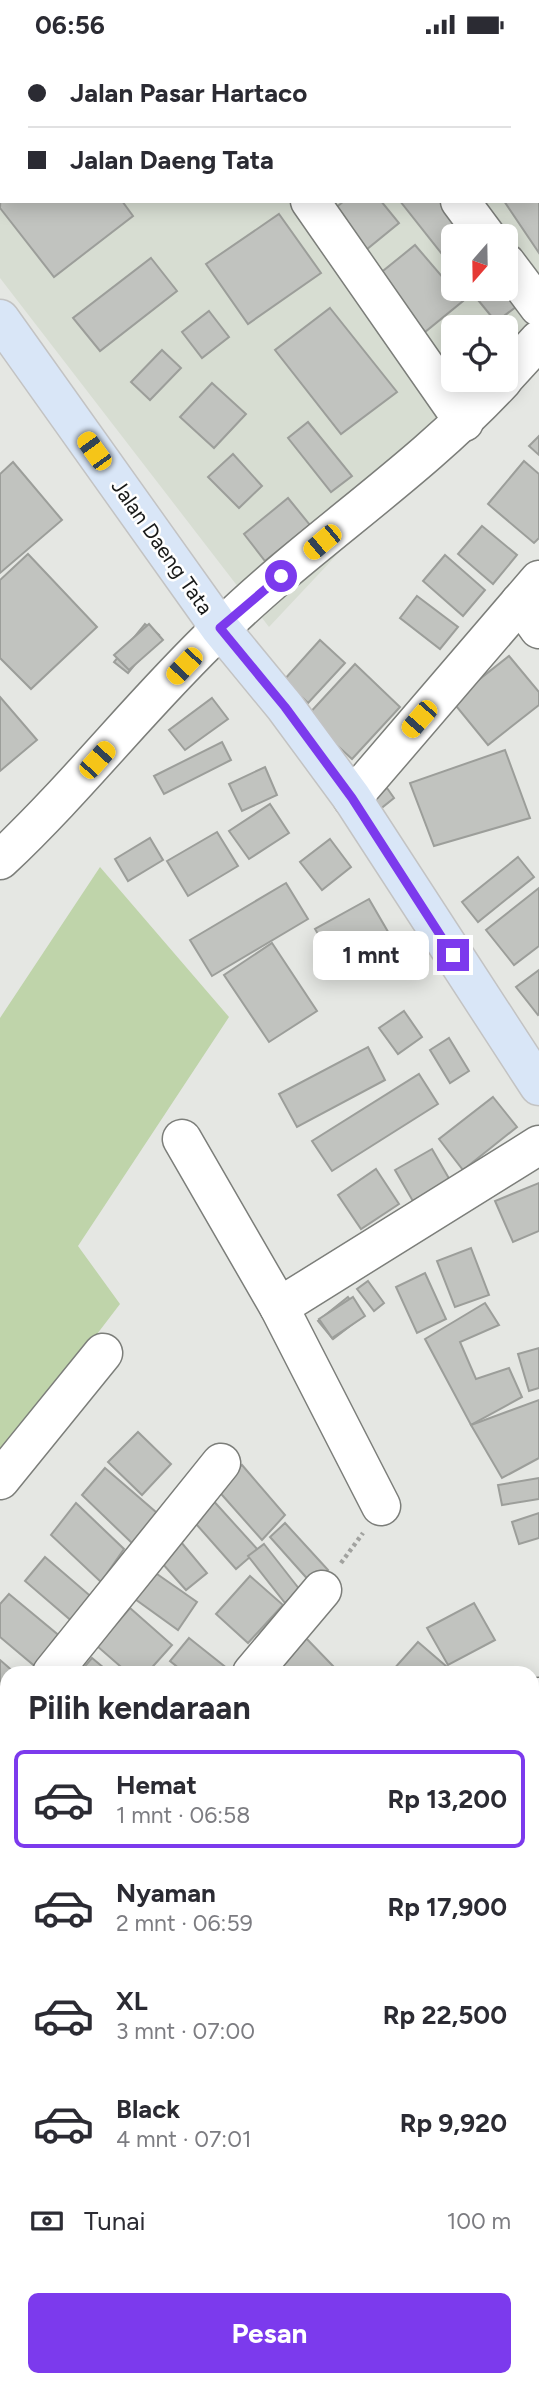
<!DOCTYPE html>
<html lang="id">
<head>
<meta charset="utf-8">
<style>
	:root { --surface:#fff; --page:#f2f2f3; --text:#2b2b33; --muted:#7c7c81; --line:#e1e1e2; --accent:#7c3aed }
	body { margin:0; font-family:Figtree,sans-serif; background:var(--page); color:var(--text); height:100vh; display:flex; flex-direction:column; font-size:26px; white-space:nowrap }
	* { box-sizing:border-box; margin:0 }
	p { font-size:23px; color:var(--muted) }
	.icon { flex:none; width:38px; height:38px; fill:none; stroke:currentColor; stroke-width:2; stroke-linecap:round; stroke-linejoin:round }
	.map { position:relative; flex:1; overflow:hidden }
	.details { position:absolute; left:0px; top:1617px; width:539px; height:721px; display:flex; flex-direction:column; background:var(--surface); border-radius:21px 21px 0 0; box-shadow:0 4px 18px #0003 }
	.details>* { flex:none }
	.banner { position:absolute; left:0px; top:0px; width:539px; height:154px; box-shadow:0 4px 18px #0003; display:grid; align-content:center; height:154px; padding:0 28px; background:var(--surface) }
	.needle { width:46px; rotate:200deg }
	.buttons { position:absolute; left:441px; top:175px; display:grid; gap:14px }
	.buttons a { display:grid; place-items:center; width:77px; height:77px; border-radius:10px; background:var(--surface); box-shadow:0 4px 18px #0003; font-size:35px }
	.end { position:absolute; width:32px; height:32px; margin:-16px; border:9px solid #7c3aed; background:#fff; box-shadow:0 0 0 4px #fff }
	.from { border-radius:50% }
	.bubble { position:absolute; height:49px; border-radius:10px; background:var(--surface); box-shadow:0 4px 18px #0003; font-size:23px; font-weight:700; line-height:49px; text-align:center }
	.car { position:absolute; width:21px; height:42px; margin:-21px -10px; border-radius:9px; box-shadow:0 0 5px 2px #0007; background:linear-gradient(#f5c518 24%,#345 0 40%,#f5c518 0 76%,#345 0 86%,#f5c518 0) }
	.banner b { display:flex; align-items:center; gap:24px; height:66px; font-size:26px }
	.banner b+b { border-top:2px solid var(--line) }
	.banner i { width:18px; height:18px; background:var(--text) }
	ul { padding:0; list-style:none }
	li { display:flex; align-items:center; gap:21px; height:98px; margin:0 14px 10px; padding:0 14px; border:4px solid transparent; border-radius:10px }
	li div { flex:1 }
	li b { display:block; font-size:26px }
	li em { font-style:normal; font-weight:700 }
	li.selected { border-color:var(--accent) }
	li>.icon { width:63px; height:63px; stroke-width:1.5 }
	h2 { padding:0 28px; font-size:32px; line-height:84px }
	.pay { display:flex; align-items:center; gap:18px; height:77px; padding:0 28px; font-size:26px }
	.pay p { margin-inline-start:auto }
	.button { display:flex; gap:14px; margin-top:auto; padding:14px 28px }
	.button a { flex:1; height:80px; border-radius:10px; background:var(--accent); color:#fff; font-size:28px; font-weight:700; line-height:80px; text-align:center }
	.status { display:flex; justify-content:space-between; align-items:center; height:49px; padding:0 35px; background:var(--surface); direction:ltr }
	.status svg { height:19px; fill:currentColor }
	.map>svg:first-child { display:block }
	.built { fill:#d7ddd2; fill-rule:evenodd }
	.green { fill:#bfd4aa }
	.building { fill:#c1c3bf; stroke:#9c9e9a; stroke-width:2 }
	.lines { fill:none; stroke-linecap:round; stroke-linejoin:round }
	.minor-casing { stroke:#7c7e7a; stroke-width:41 }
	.major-casing { stroke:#c3c3c3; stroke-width:41 }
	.path { stroke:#a1a29f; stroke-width:4.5; stroke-dasharray:3.5 3.5; stroke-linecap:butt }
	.minor { stroke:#fff; stroke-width:38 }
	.major { stroke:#d9e6f7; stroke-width:38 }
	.route { stroke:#7c3aed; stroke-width:9 }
	.labels { text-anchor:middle; stroke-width:5; stroke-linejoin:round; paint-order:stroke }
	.street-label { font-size:21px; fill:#191a19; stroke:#fff }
</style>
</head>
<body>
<div class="status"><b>06:56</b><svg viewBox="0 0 49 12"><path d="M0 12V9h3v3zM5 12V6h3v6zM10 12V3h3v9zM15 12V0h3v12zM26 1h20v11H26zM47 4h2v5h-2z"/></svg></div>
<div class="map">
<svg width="539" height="2338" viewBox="0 0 539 2338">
	<rect width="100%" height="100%" fill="#e5e7e3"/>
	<path class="built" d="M325,0H539V291L506,326V278H453V331H501L269,578L0,229V32L2,31V152H537V2H323ZM453,187H506V240H453Z"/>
	<polygon class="green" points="100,818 229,968 78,1197 120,1255 0,1412 0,969"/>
	<g class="building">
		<polygon points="69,0 116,0 114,2"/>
		<polygon points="401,0 460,0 461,2 402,2"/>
		<polygon points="482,0 539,0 539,14 537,2"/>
		<polygon points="539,38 539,91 537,88"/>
		<polygon points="2,42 2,88 0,89 0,43"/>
		<polygon points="2,120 2,152 122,152 133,167 54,228 0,159"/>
		<polygon points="537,123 539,126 539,204 504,152 537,152"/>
		<polygon points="344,152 381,152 399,174 361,205 328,165"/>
		<polygon points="400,152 447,152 474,187 453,187 453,219"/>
		<polygon points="279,165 321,224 248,275 206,215"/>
		<polygon points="415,196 463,252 425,283 378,226"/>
		<polygon points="151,209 177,242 100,302 73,269"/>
		<polygon points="469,240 506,240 525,251 496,273"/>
		<polygon points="330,259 397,343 341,385 275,301"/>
		<polygon points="209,262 229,288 202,309 182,283"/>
		<polygon points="162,301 181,319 150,351 131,333"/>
		<polygon points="212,334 246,365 214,399 180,368"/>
		<polygon points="308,373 352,427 331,443 288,389"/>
		<polygon points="539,387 539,406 529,397"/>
		<polygon points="233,405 262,437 239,459 208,428"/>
		<polygon points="524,412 539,425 539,489 534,494 488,455"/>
		<polygon points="13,413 62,471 0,524 0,425"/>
		<polygon points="288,449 310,476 265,512 244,485"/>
		<polygon points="482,477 517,506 493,535 458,505"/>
		<polygon points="28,505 97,578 31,640 0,609 0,531"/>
		<polygon points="445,506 485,541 463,567 423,532"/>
		<polygon points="417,547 458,578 440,600 400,569"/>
		<polygon points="145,575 159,586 128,624 114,613"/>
		<polygon points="149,575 163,591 129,621 114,606"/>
		<polygon points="320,591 345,614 308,654 284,631"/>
		<polygon points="509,607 539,643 539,656 488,696 452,652"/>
		<polygon points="355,615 400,658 352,710 306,668"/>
		<polygon points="0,648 37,691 0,722"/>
		<polygon points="212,649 228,670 185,701 169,681"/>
		<polygon points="222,693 231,711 164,745 154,727"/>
		<polygon points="505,701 530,769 434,797 410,734"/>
		<polygon points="265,718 277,746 242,762 229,735"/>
		<polygon points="387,739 394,749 379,761 371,751"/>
		<polygon points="270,755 289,784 249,810 229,782"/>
		<polygon points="217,783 238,817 188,847 167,812"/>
		<polygon points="150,789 163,811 128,832 115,810"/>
		<polygon points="330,790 351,818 322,841 300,813"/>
		<polygon points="518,808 534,828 478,873 462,853"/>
		<polygon points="286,834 308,870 212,927 190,891"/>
		<polygon points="539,839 539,897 514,916 486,881"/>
		<polygon points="369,850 391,888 338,919 315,880"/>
		<polygon points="272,894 317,962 269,993 224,926"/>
		<polygon points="539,921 539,965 538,966 516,938"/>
		<polygon points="404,962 422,988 398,1005 379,979"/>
		<polygon points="449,989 469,1022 450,1034 430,1001"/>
		<polygon points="368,998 385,1031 297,1078 279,1045"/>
		<polygon points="419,1025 438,1055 332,1122 312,1092"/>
		<polygon points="493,1048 517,1078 463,1121 439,1090"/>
		<polygon points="432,1100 451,1133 414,1154 395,1121"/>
		<polygon points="376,1120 399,1155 361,1180 338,1146"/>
		<polygon points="539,1134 539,1182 513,1193 495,1152"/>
		<polygon points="471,1199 489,1246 455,1258 437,1212"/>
		<polygon points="425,1224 446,1270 417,1284 396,1238"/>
		<polygon points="368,1232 384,1254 374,1262 357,1240"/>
		<polygon points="348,1248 363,1267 333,1290 318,1272"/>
		<polygon points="353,1248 365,1267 332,1289 319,1270"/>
		<polygon points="485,1254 499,1276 460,1293 476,1330 509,1319 522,1348 471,1376 425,1290"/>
		<polygon points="539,1299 539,1339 529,1342 518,1305"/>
		<polygon points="539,1351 539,1409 502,1429 471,1376"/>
		<polygon points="138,1383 171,1415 142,1446 108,1413"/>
		<polygon points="242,1416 285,1466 262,1491 215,1438"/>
		<polygon points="105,1419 157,1464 133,1495 82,1446"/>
		<polygon points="539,1429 539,1450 502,1456 498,1436"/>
		<polygon points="210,1448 258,1501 236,1520 189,1467"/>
		<polygon points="76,1454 124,1500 101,1533 51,1486"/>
		<polygon points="539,1464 539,1489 519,1495 512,1473"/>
		<polygon points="285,1474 328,1521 312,1535 270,1488"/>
		<polygon points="176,1487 207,1524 186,1541 153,1504"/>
		<polygon points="264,1495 300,1541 285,1554 248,1507"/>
		<polygon points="45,1508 95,1551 74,1574 25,1532"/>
		<polygon points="147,1518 197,1553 178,1581 128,1545"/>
		<polygon points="250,1527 283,1556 248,1594 216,1565"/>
		<polygon points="9,1545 62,1589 37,1619 0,1588 0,1555"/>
		<polygon points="474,1554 495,1591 448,1616 427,1579"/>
		<polygon points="130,1559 172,1596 147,1624 128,1624 97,1597"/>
		<polygon points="304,1587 334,1618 328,1624 284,1624 275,1616"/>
		<polygon points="189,1589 233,1624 185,1624 170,1612"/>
		<polygon points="418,1593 454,1624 392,1622"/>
		<polygon points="92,1609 110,1624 79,1624"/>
		<polygon points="0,1611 15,1624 7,1624 7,1657 0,1665"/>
		<polygon points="532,1743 539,1748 539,1822 532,1817"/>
		<polygon points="7,1787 7,1847 0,1842 0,1798"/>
		<polygon points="539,1832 539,1887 532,1882 532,1842"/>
		<polygon points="7,1939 7,2004 0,2012 0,1947"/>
		<polygon points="532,2029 539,2032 539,2088 532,2085"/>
		<polygon points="532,2091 539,2094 539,2140 532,2138"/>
		<polygon points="532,2155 539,2157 536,2185 532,2184"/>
		<polygon points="0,2164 7,2169 7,2200 0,2208"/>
		<polygon points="532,2194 539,2197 539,2243 532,2241"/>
		<polygon points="0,2308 7,2316 7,2331 21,2331 24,2334 20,2338 0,2338"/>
		<polygon points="532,2329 539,2332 539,2338 457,2338 460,2331"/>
		<polygon points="44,2331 75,2331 82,2338 37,2338"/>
		<polygon points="230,2331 239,2331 247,2338 224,2338"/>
		<polygon points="397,2331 432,2331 430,2338"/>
		<polygon points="453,2331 505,2331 524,2338 450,2338"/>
	</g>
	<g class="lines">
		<g class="minor-casing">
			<g id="minor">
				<polyline points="202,0 204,2"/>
				<polyline points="346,0 347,2"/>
				<polyline points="256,2 259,0"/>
				<polyline points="310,152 464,373"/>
				<polyline points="460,152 486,187"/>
				<polyline points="506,214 539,258"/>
				<polyline points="506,327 539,291"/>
				<polyline points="520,553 539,580"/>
				<polyline points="352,749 539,531"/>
				<path d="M0,811C78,738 143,653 220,580C310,492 417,424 503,331"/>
				<polyline points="182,1090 279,1258"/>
				<polyline points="0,1431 103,1304"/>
				<polyline points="381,1457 279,1258 539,1096"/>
				<polyline points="52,1624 221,1414"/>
				<polyline points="252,1624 322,1541"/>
				<polyline points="532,1654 539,1648"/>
				<polyline points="0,1689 7,1680"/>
				<polyline points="0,1885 7,1876"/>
				<polyline points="536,1935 539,1930"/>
				<polyline points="0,2059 7,2063"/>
				<polyline points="0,2240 7,2233"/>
				<polyline points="347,2331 356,2338"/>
				<polyline points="140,2338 143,2335"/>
			</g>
		</g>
		<g class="major-casing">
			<polyline id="major" points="0,270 220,579 285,658 352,749 539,1037"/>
		</g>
		<polyline class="path" points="341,1514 363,1484"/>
		<use href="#minor" class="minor"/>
		<use href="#major" class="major"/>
	</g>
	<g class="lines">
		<polyline class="route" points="281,527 220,579 285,658 352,749 453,906"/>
	</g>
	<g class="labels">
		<g class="street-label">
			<text transform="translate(162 498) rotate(55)" y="7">Jalan Daeng Tata</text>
		</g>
	</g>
</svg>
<div class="buttons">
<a><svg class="needle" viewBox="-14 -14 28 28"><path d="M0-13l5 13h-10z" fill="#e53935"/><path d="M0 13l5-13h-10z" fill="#7c7c81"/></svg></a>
<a><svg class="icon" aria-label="locate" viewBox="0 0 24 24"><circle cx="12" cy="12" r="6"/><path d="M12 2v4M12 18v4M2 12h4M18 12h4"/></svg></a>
</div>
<i class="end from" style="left:281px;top:527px"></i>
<i class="end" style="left:453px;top:906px"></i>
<div class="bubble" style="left:313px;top:882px;width:116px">1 mnt</div>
<i class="car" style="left:94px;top:402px;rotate:324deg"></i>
<i class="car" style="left:322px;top:493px;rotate:230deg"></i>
<i class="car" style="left:184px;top:617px;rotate:223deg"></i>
<i class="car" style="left:419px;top:670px;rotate:221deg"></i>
<i class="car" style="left:97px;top:711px;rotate:42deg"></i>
<div class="banner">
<b><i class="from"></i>Jalan Pasar Hartaco</b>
<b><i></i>Jalan Daeng Tata</b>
</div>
<section class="details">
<h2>Pilih kendaraan</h2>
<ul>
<li class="selected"><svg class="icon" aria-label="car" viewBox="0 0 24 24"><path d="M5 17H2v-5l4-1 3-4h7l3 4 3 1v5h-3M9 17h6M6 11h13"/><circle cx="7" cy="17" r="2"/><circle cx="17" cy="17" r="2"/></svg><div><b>Hemat</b><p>1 mnt · 06:58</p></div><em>Rp 13,200</em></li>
<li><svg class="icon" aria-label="car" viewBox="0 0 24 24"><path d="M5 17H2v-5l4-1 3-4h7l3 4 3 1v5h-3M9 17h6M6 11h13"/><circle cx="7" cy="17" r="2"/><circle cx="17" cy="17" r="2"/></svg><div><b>Nyaman</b><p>2 mnt · 06:59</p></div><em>Rp 17,900</em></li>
<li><svg class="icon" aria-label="car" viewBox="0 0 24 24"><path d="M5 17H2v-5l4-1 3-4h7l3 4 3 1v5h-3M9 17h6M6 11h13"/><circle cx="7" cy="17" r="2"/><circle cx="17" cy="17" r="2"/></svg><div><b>XL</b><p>3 mnt · 07:00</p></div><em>Rp 22,500</em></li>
<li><svg class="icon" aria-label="car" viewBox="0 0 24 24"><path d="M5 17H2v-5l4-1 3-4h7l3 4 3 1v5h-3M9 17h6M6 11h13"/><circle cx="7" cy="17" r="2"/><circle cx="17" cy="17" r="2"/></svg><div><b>Black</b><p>4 mnt · 07:01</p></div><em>Rp 9,920</em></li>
</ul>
<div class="pay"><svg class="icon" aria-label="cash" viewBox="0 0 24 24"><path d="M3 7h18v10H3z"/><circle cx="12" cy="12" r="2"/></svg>Tunai<p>100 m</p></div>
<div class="button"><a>Pesan</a></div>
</section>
</div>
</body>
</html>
